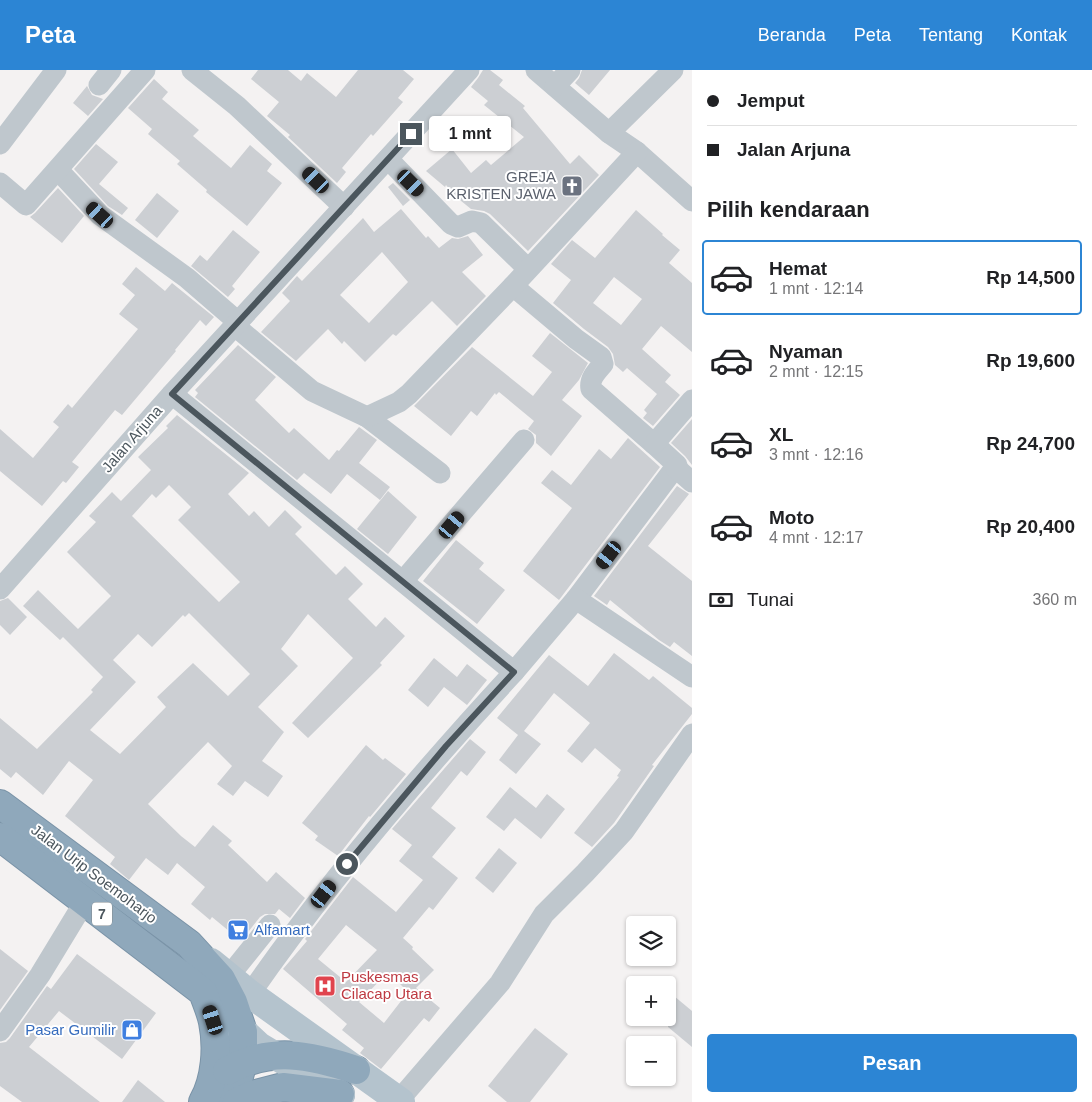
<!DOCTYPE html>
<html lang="id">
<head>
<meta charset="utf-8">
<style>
	:root { --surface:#fff; --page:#f2f2f2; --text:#202124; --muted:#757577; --line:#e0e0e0; --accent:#2c85d4 }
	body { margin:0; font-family:Arial,sans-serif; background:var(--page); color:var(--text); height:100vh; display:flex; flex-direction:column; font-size:19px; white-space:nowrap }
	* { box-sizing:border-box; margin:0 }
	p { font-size:16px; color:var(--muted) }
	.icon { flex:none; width:28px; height:28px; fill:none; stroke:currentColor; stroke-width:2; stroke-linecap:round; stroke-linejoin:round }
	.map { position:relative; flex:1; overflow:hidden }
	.drawer { display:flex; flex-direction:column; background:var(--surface); width:400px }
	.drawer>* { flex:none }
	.guide { display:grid; align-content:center; height:110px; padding:0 15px; background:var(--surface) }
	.controls { position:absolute; left:626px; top:846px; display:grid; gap:10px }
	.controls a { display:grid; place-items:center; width:50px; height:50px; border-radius:5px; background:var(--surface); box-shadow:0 1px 4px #0004; font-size:25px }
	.end { position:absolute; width:22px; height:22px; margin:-11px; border:6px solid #4b565d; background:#fff; box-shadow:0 0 0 2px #fff }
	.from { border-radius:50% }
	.bubble { position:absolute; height:35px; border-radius:5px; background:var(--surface); box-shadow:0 1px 4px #0004; font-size:16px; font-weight:800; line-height:35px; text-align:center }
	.car { position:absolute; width:15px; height:30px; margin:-15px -8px; border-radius:6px; box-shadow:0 0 4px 1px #0007; background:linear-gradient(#222 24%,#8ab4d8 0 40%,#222 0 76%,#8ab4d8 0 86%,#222 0) }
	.guide b { display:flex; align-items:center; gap:18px; height:48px; font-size:19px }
	.guide b+b { border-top:1px solid var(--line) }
	.guide i { width:12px; height:12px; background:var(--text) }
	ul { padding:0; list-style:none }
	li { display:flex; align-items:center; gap:15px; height:75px; margin:0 10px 8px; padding:0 5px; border:2px solid transparent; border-radius:5px }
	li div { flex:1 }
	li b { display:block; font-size:19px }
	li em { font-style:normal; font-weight:800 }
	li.on { border-color:var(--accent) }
	li>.icon { width:45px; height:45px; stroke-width:1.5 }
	h2 { padding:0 15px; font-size:22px; line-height:60px }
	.pay { display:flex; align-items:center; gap:12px; height:55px; padding:0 15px; font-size:19px }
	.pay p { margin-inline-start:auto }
	.button { display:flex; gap:10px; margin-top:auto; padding:10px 15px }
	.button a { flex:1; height:58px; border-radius:5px; background:var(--accent); color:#fff; font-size:20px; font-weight:800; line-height:58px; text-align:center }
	header { display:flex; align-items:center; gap:30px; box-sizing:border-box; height:70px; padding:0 25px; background:var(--accent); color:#fff }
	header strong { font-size:24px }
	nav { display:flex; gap:28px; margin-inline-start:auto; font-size:18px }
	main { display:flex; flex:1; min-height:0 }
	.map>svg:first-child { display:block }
	.building { fill:#cccfd3; fill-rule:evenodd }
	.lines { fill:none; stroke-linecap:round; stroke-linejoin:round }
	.highway-casing { stroke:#7a93a7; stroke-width:30 }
	.minor { stroke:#bfc7cd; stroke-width:21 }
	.major { stroke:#b4c3cd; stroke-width:28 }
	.highway { stroke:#8fa8bb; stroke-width:28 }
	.route { stroke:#4b565d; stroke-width:6 }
	.labels { text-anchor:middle; stroke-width:4; stroke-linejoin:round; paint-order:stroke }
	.shield { fill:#fff; stroke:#81898e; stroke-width:1 }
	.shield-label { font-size:14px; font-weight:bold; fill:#4b565d }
	.worship-label { font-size:15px; fill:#5b616d; stroke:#fff; text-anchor:end }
	.street-label { font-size:15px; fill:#4b565d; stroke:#fff }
	.shop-label { font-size:15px; fill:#366cbe; stroke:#fff; text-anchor:start }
	.health-label { font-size:15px; fill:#be3a42; stroke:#fff; text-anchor:start }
</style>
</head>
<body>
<header>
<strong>Peta</strong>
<nav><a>Beranda</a><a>Peta</a><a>Tentang</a><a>Kontak</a></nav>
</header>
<main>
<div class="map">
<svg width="692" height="1032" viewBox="0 0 692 1032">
	<rect width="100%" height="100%" fill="#f4f2f2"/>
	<g class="building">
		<polygon points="258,0 288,0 301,11 307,3 336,27 358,0 403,0 414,9 398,28 403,32 373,66 371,64 342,98 346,102 337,113 288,67 290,65 267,46 279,32 251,9"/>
		<polygon points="483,0 490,0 503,10 499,15 525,36 523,38 570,94 579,85 599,105 528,181 490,144 484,141 471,139 455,126 446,115 445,117 426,101 452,79 471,103 486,90 491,95 524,67 484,35 488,31 471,17 478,8"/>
		<polygon points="582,0 610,0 589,25 575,13 579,8"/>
		<polygon points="154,9 168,22 162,29 199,60 193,66 231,98 250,75 272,94 267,101 282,113 247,156 206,122 207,120 177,94 180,91 148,64 152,59 128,38"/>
		<polygon points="87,16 92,25 103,29 88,46 73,33"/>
		<polygon points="96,74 118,92 99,114 128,138 122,145 108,136 74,99"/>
		<polygon points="393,113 410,130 403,136 388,117"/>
		<polygon points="58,118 84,146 62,173 30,147 35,143"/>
		<polygon points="157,123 179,141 157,168 135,150"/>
		<path d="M401,139L426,168L428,166L439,178L452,168L458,169L468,166L483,185L462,202L486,226L457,256L432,231L396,266L393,264L365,292L344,271L342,274L328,259L296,291L261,262L290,231L282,223L297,206L302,211L363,148L374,162ZM382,182L408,212L369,253L340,225Z"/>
		<path d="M636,140L663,164L662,165L680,180L669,193L692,213V282L661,256L642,279L671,305L665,312L680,325L653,356L643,348L647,343L644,340L657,324L627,298L623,302L615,295L613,284L608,277L584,259L553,233L571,210L551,194L572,170L595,188ZM614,207L642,229L621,255L593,233Z"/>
		<polygon points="233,160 260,182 232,216 235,219 228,227 191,196 200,185 207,191"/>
		<polygon points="136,197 165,221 172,213 214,247 206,256 200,250 175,280 176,281 122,345 115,340 72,392 79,397 66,413 63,411 42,436 0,401 0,359 33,388 59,357 53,352 68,334 72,338 138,259 119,244 135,225 122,214"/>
		<polygon points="550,263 588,293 579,310 562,330 582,346 551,386 536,373 536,365 528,359 534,351 499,322 496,325 495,323 477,346 471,341 451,366 414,336 472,277 533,326 552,302 532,286"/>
		<polygon points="238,275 276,307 255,330 289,363 294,358 329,390 337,380 339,381 359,357 377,370 359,393 390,417 380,430 347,404 331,424 304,403 297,410 195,327 198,323 195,320"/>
		<path d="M177,345L249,403L228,424L249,446L254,441L269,457L285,440L302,457L295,464L336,505L345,496L363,514L348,529L376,557L385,547L405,566L380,593L382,595L308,668L292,653L353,588L308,544L281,579L298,596L258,637L284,662L262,691L283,706L268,727L245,711L233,726L217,714L232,696L208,672L148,734L181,766L195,777L213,755L232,771L228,775L267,812L276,802L305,828L290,848L279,839L275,844H265L260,847L241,871L212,847L210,850L191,834L205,817L177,793L168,805L146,788L129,810L110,794L115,787L65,746L93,710L69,691L43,725L16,702L11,708L0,699V648L37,679L93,622L91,620L103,607L63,567L60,570L23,536L38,520L78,559L111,526L67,482L96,452L89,446L112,422L121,431L151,400L138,387L168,358L166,356ZM169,415L191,437L178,450L240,512L219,532L132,446L152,424L156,428ZM189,543L250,604L228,626L193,593L157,627L166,637L120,684L90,660L136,612L113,590L138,564L152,577L183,545L185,547Z"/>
		<polygon points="692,349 692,395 685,386 671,373"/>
		<polygon points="628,368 660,397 559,530 523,501 572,438 541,413 552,400 571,415 599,379 611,389"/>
		<polygon points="677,416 689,424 648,476 692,511 692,586 674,572 670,577 659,570 610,530 607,535 594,526"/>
		<polygon points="388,421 417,447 388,484 357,459"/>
		<polygon points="456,470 484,493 479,499 505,520 477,554 423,511"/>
		<polygon points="8,528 27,547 10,565 0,555 0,531"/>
		<polygon points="614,583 649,610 653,606 692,638 692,644 652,695 654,696 614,753 592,777 574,763 619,707 617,706 621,700 595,678 582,693 567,681 590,653 554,623 524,661 541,674 516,704 499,690 518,665 497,648 549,585 588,616"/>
		<polygon points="434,588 457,607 467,594 487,610 467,635 444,617 428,637 408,620"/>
		<path d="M470,669L486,682L467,706L461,701L431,738L456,758L432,787L458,808L433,840L429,837L403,868L413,877L412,879L434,900L416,918L440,938L429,952L424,948L381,999L360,983L364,978L342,960L347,954L283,899L307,871L305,869L353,807L396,842L423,810L399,791L412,775L392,759ZM346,855L377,880L346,912L318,889ZM388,902L408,922L384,953L359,932Z"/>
		<polygon points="366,675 383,690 385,688 406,704 370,747 369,746 338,786 315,770 318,766 302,753"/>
		<polygon points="510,717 536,738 547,724 565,739 541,769 515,748 504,761 486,747"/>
		<polygon points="499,778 517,793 493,823 475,808"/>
		<polygon points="0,879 28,901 0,940"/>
		<polygon points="77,884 156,943 122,989 59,941 29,977 100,1032 22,1032 0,1016 0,973 6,972 10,968 47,916 51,919"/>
		<polygon points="668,921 692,941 692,977 668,957"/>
		<polygon points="535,958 568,984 530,1032 507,1032 488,1016"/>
		<polygon points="138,1010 165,1032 122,1032"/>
	</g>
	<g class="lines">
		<g class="highway-casing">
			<g id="highway">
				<polyline points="0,734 189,874 221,909 233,932 243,962 243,992 238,1010 228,1032"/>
				<path d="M0,767L203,922C206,931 211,942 213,952C218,977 216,1009 203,1032"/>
				<path d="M227,1001C270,976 311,985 356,1000"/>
				<polyline points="237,1032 252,1025 283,1017 340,1024"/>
			</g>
		</g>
		<g class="minor">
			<polyline points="192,0 237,36 344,137"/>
			<polyline points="536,0 609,63 637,82 692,131"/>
			<polyline points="99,15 111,0"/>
			<polyline points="555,16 570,0"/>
			<polyline points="609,63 673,0"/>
			<polyline points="0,74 56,0"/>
			<polyline points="388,89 451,154 458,157 472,151 481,153 528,199"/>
			<polyline points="58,100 100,145 187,208 238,252"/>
			<polyline points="0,113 26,135 145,0"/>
			<path d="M513,216L576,269L601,287L603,294C596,302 589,309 591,319L654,374L677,395L576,529"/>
			<polyline points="235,256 312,321 367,347 440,403"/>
			<polyline points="172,324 514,602 576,529 692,607"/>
			<polyline points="367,347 399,332 409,324 513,216 637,82"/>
			<polyline points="654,374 692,330"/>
			<polyline points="676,398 692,412"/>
			<polyline points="403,511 524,370"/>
			<polyline points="0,519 172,324 469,0"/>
			<polyline points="229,906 270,855"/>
			<path d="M250,924C329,810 420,704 514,602"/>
			<polyline points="0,961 40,905 85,831"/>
			<polyline points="399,1030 500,913 544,844 585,803 624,761 692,664"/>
		</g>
		<g class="major">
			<polyline points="211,892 250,924 401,1032"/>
			<polyline points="229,948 259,976 341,1025"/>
		</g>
		<use href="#highway" class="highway"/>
	</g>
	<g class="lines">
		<polyline class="route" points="347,794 446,676 514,602 172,324 411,64"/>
	</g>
	<defs>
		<g id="church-square" transform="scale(1.125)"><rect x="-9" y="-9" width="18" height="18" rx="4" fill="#6b7280" stroke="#fff"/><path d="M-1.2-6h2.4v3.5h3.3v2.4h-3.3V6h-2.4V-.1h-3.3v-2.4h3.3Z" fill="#fff"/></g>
		<g id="supermarket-square" transform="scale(1.125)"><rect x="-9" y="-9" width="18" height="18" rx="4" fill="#3f7fe0" stroke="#fff"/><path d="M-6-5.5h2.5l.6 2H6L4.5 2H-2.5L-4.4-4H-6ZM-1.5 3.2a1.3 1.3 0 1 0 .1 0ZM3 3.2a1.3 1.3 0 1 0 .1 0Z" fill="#fff"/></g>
		<g id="hospital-square" transform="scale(1.125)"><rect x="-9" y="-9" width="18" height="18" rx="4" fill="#e0444e" stroke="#fff"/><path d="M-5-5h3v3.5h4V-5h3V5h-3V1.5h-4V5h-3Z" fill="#fff"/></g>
		<g id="shop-square" transform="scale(1.125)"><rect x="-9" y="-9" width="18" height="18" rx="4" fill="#3f7fe0" stroke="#fff"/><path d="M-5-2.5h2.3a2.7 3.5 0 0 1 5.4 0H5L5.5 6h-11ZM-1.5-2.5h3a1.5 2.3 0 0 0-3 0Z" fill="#fff"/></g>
	</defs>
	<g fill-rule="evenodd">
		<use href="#church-square" x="572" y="116"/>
		<use href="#supermarket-square" x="238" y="860"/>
		<use href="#hospital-square" x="325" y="916"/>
		<use href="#shop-square" x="132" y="960"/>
	</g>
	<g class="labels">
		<rect class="shield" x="92" y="832.5" width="20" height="23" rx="4"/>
		<g class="shield-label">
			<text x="102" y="849">7</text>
		</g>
		<g class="worship-label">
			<text x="556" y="112">GREJA<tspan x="556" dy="17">KRISTEN JAWA</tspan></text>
		</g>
		<g class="street-label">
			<text transform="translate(132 369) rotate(-49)" y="5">Jalan Arjuna</text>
			<text transform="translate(94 804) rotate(37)" y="5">Jalan Urip Soemoharjo</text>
		</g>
		<g class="shop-label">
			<text x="254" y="865">Alfamart</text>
			<text x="116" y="965" text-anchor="end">Pasar Gumilir</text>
		</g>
		<g class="health-label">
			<text x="341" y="912">Puskesmas<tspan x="341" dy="17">Cilacap Utara</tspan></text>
		</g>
	</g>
</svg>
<div class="controls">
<a><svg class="icon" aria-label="layers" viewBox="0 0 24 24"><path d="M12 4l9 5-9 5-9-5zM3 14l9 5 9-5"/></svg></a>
<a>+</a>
<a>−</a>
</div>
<i class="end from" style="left:347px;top:794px"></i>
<i class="end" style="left:411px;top:64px"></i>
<div class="bubble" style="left:429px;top:46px;width:82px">1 mnt</div>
<i class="car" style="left:316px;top:110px;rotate:314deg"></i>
<i class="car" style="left:411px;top:113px;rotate:135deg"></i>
<i class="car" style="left:100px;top:145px;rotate:312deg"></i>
<i class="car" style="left:452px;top:455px;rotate:40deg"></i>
<i class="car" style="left:609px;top:485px;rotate:217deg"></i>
<i class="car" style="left:324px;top:824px;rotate:38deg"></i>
<i class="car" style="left:213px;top:950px;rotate:342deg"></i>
</div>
<section class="drawer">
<div class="guide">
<b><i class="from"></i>Jemput</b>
<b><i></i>Jalan Arjuna</b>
</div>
<h2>Pilih kendaraan</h2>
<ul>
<li class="on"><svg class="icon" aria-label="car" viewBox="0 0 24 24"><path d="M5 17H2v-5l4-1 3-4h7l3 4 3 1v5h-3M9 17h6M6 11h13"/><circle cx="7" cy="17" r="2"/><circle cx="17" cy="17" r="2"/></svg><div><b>Hemat</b><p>1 mnt · 12:14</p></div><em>Rp 14,500</em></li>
<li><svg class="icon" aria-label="car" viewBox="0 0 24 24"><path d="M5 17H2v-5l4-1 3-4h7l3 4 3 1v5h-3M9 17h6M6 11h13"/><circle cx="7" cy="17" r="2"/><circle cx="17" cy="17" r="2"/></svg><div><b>Nyaman</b><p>2 mnt · 12:15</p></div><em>Rp 19,600</em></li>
<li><svg class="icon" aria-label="car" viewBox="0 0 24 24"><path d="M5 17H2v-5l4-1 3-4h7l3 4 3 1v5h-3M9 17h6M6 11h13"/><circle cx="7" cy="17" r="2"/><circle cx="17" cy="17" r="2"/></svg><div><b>XL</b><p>3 mnt · 12:16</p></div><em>Rp 24,700</em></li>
<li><svg class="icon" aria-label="car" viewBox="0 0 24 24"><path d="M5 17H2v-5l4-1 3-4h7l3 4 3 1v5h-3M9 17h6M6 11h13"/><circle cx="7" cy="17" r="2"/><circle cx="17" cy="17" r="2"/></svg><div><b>Moto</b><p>4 mnt · 12:17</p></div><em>Rp 20,400</em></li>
</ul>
<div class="pay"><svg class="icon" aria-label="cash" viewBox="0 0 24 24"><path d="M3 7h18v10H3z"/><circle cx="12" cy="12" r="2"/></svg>Tunai<p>360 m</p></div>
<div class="button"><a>Pesan</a></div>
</section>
</main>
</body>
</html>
